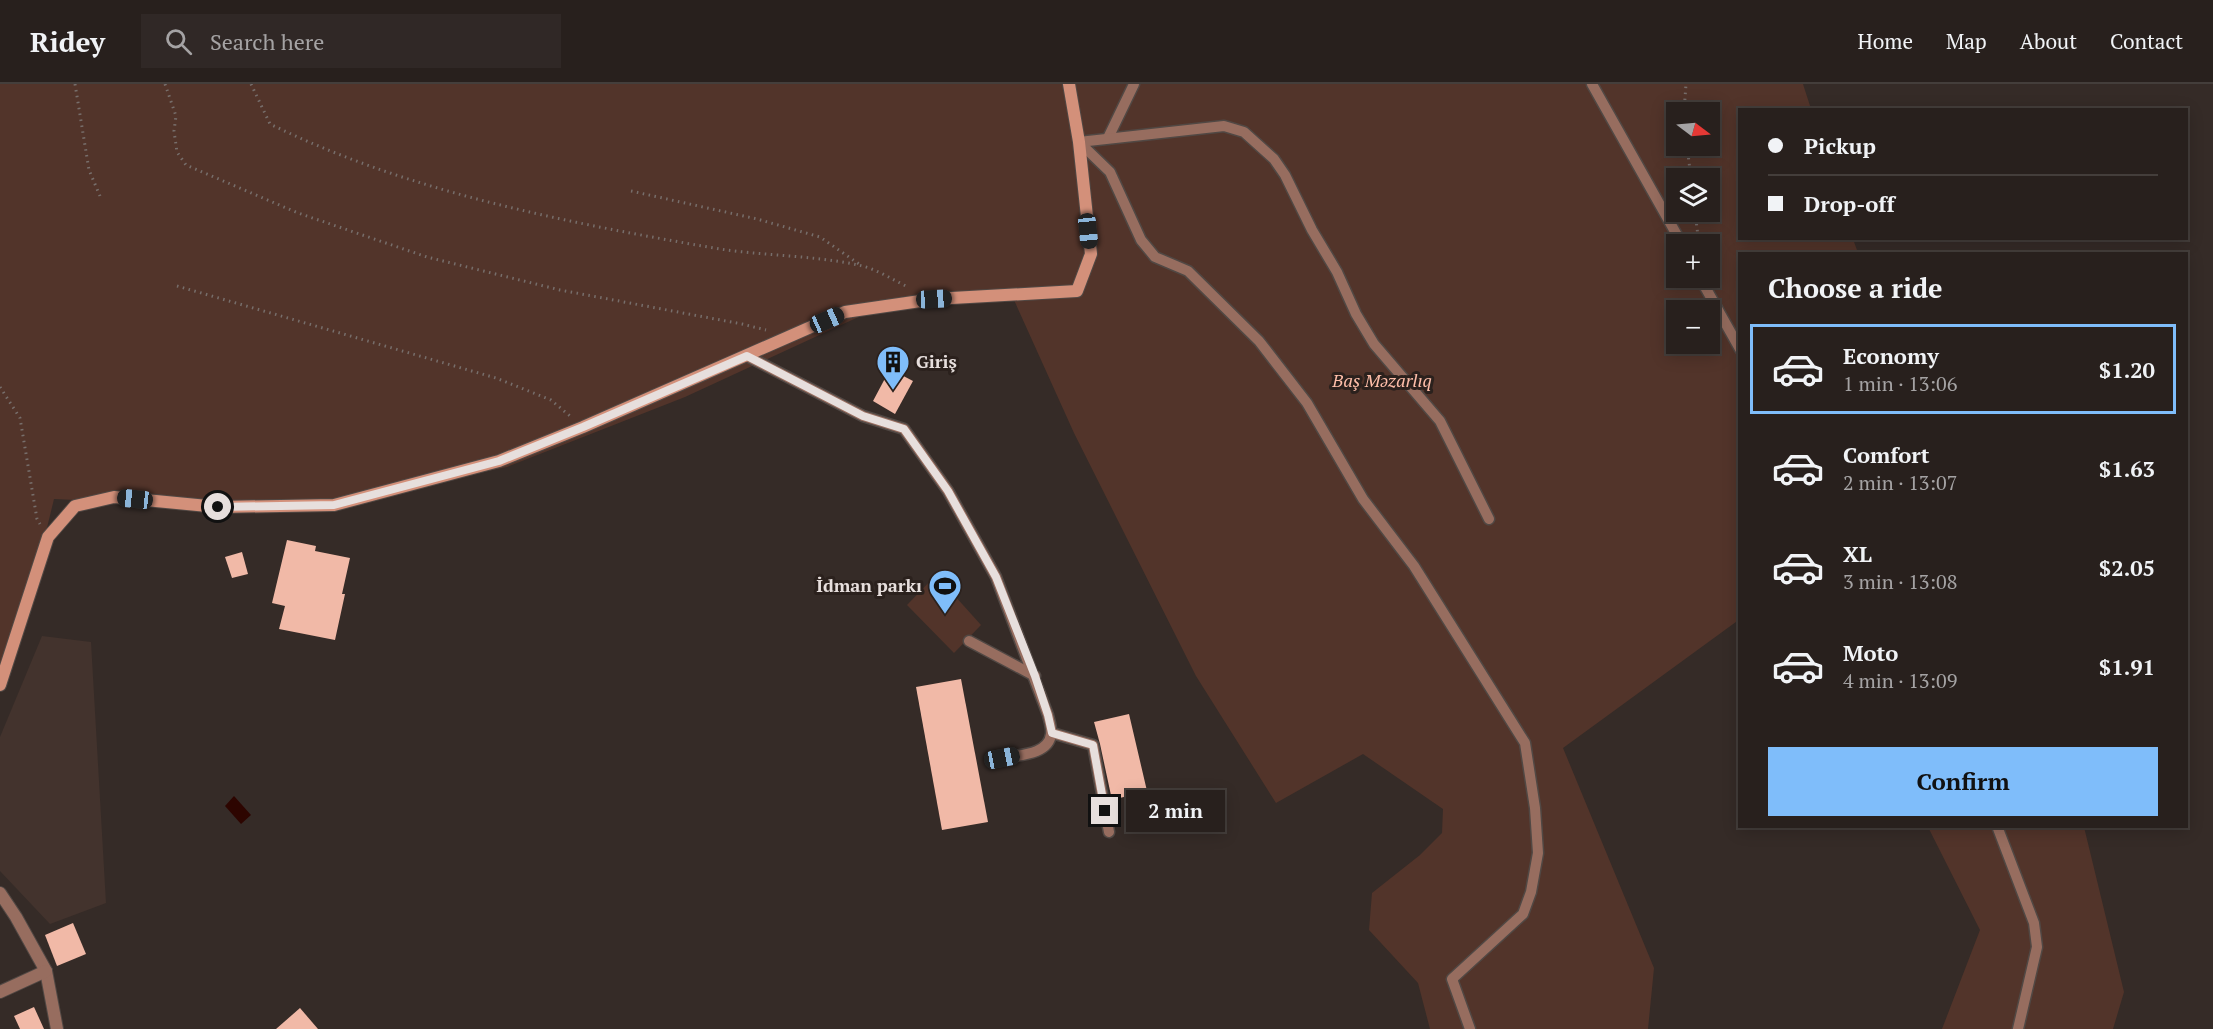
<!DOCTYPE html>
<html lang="en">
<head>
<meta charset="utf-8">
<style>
	:root { --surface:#28201d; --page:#302826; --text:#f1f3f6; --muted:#a5a3a4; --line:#443e3b; --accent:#7fbdfa }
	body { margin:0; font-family:"PT Serif",serif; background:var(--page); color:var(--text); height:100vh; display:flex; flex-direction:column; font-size:22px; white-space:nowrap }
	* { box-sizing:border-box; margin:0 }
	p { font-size:20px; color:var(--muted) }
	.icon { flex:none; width:33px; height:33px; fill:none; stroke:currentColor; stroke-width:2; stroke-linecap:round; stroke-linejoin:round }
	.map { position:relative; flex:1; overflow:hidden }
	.details { position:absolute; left:1738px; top:168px; width:450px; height:576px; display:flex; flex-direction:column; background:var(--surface); border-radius:0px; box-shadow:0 3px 15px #0003,0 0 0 2px var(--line) }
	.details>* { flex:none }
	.banner { position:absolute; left:1738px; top:24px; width:450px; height:132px; border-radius:0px; box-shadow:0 3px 15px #0003,0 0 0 2px var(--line); display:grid; align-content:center; height:132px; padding:0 30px; background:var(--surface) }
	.needle { width:39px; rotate:106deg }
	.buttons { position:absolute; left:1666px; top:18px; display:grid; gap:12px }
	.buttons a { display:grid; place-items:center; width:54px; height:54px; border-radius:0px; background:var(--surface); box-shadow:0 3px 15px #0003,0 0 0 2px var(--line); font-size:30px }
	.end { position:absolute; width:27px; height:27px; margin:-14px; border:8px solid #e7dfdd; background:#111; box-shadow:0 0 0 3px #111 }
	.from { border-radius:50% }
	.bubble { position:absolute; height:42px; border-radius:0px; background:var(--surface); box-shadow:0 3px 15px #0003,0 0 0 2px var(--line); font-size:20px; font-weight:800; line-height:42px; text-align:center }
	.car { position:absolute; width:18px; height:36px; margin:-18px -9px; border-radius:8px; box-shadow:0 0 4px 2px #0007; background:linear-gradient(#222 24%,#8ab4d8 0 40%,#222 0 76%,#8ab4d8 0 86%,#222 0) }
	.banner b { display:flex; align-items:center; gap:21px; height:57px; font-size:22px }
	.banner b+b { border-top:2px solid var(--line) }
	.banner i { width:15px; height:15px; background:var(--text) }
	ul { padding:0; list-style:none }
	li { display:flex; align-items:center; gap:18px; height:90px; margin:0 12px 9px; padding:0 18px; border:3px solid transparent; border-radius:0px }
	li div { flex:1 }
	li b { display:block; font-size:22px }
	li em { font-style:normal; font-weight:800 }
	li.active { border-color:var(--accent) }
	li>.icon { width:54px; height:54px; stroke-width:1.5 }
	h2 { padding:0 30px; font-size:27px; line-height:72px }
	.primary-button { display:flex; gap:12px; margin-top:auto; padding:12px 30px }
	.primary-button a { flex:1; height:69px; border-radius:0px; background:var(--accent); color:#111; font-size:24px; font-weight:800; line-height:69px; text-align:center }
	header { display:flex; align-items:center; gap:36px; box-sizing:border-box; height:84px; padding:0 30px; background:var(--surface); border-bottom:2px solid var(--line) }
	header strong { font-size:28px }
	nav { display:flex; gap:33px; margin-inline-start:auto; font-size:21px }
	.search { width:420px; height:54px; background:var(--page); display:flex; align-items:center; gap:15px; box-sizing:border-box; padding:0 21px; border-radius:0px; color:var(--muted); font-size:22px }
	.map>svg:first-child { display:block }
	.built { fill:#43332d }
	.green { fill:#52342a; fill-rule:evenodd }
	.water { fill:#2d0500 }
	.building { fill:#f1b9a7 }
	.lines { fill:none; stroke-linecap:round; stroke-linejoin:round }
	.lane-casing { stroke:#514844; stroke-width:13 }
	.street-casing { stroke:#514844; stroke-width:14 }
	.secondary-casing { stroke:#514844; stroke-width:14 }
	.path { stroke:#776e6b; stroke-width:3; stroke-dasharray:1.5 4.5; stroke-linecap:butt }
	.lane { stroke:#976d5f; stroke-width:10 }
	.street { stroke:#976d5f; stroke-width:12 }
	.secondary { stroke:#d3907a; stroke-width:12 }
	.route { stroke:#e7dfdd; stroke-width:8 }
	.labels { text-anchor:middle; stroke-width:6; stroke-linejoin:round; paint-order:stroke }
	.poi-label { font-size:18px; font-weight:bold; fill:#e7dfdd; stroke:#2b211d; text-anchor:start }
	.park-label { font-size:18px; font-style:italic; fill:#febea9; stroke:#2b211d }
</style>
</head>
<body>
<header>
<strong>Ridey</strong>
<div class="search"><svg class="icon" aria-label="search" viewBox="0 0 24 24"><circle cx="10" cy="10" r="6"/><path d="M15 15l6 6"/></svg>Search here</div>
<nav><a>Home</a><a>Map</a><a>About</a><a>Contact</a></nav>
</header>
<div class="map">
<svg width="2213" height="945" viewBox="0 0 2213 945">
	<rect width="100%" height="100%" fill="#352b27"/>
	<polygon class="built" points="42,552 91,558 106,819 50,840 0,787 0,653"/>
	<g class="green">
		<path d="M0,0H1803L1811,25L1740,26V154L1853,155L1858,169L1740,170V535L1563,664L1654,884L1648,945H1430L1418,899L1369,846L1372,809L1420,771L1442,749L1443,725L1363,670L1276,719L1196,592L1074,349L1014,216L904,212L685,313L507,383L295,426L54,415L25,534L0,600ZM1677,28H1710V62H1677ZM1677,94H1710V128H1677ZM1677,160H1710V194H1677ZM1677,226H1710V260H1677Z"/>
		<polygon points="936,491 981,541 954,569 907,521"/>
		<polygon points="1928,743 2084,743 2124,908 2113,945 1942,945 1980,846"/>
	</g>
	<polygon class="water" points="234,712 251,731 241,740 225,722"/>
	<g class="building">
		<polygon points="890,285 913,297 895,330 873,317"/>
		<polygon points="287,456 316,462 315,467 350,474 342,510 345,510 335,556 279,545 285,522 272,519"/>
		<polygon points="242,468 248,490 232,494 225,473"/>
		<polygon points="961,595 988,738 942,746 916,603"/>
		<polygon points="1129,630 1147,707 1112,716 1100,660 1094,638"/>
		<polygon points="73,839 86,870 57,882 45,851"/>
		<polygon points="34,923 44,945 20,945 14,932"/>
		<polygon points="300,924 318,945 276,945"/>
	</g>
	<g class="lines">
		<g class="lane-casing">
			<g id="lane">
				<polyline points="1592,0 1682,160"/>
				<polyline points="1108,54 1134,0"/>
				<polyline points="1079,58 1110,88 1141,156 1155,173 1188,187 1259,257 1307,319 1363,415 1414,482 1525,659 1535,724 1538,769 1531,808 1523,830 1452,895 1470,945"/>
				<polyline points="1079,58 1224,42 1244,48 1274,75 1285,91 1312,146 1337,188 1356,230 1374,260 1440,337 1489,435"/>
				<polyline points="1700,194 1740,265"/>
				<path d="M747,272L863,332L904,345L948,407L996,493L1048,631C1049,636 1052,644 1051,650C1049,671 1018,671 1002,674"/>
				<polyline points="969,557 1035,592"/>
				<polyline points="1052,649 1093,661 1109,748"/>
				<polyline points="1997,742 2034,839 2037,863 2018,945"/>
			</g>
		</g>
		<g class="street-casing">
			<g id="street">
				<polyline points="0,809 16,833 46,887 57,945"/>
				<polyline points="0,908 46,887"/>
			</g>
		</g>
		<g class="secondary-casing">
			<polyline id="secondary" points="0,601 48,453 75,422 114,413 218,423 334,421 499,377 583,343 845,228 934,215 1077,207 1091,170 1079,58 1069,0"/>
		</g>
		<g class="path">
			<polyline points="75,0 89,86 100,112"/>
			<polyline points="165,0 176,32 174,47 177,68 186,81 298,129 427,173 560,206 742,240 766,246"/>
			<path d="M251,0L270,40C409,108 563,138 714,164C761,172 812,171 858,181C875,184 893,196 908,203"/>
			<polyline points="1684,28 1686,0"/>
			<polyline points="1687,62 1691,94"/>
			<polyline points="631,107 757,135 820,153 859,180"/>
			<polyline points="1695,128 1699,160"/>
			<polyline points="177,202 496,294 551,316 570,332"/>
			<polyline points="0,303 20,334 37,435 40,440"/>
		</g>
		<use href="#lane" class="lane"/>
		<use href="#street" class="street"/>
		<use href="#secondary" class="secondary"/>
	</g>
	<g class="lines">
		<polyline class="route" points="218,423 334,421 499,377 583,343 747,272 863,332 904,345 948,407 996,493 1035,592 1048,631 1052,649 1093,661 1105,727"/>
	</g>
	<defs>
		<g id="building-pin" transform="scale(1.725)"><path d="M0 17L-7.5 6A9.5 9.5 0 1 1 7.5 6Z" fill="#7fbdfa" stroke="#2b211d"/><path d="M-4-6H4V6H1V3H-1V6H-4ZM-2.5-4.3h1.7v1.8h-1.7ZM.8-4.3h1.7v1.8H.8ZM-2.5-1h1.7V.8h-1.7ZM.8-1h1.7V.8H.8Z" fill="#111"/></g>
		<g id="stadium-pin" transform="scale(1.725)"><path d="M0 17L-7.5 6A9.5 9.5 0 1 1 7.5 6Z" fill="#7fbdfa" stroke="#2b211d"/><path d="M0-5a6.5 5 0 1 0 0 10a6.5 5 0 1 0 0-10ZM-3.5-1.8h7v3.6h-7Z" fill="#111"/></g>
	</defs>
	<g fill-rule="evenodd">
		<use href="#building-pin" x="893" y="278"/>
		<use href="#stadium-pin" x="945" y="502"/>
	</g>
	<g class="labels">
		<g class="poi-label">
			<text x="916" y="284">Giriş</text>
			<text x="922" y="508" text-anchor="end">İdman parkı</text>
		</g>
		<g class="park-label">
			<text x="1382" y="303">Baş Məzarlıq</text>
		</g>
	</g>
</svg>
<div class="buttons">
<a><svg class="needle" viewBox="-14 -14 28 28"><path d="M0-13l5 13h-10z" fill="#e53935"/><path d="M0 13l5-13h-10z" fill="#a5a3a4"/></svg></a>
<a><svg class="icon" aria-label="layers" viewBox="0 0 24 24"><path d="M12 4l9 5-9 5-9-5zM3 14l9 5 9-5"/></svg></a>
<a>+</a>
<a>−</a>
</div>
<i class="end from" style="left:218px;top:423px"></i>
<i class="end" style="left:1105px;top:727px"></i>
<div class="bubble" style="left:1126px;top:706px;width:99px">2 min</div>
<i class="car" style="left:1088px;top:147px;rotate:174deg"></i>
<i class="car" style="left:934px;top:215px;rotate:87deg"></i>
<i class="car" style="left:827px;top:236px;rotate:66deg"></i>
<i class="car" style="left:135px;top:415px;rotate:276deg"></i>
<i class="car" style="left:1002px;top:674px;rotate:79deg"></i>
<div class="banner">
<b><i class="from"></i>Pickup</b>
<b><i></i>Drop-off</b>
</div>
<section class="details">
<h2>Choose a ride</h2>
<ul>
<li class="active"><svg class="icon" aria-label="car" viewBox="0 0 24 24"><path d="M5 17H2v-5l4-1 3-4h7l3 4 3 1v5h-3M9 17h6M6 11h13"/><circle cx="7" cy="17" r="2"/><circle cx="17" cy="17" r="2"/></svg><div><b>Economy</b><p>1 min · 13:06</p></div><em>$1.20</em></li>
<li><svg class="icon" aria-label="car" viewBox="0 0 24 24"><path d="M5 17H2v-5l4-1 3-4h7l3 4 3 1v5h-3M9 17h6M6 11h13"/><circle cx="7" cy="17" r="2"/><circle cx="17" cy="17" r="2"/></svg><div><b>Comfort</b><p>2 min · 13:07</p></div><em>$1.63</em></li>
<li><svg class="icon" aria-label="car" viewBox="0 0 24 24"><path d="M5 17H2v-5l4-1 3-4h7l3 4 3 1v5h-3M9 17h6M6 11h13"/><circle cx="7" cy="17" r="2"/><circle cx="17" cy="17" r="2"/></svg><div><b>XL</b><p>3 min · 13:08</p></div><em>$2.05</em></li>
<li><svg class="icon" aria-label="car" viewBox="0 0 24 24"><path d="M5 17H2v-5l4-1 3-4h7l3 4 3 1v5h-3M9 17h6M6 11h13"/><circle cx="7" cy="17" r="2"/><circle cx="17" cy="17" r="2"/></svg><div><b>Moto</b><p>4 min · 13:09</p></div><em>$1.91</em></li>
</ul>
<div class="primary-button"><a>Confirm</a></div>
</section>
</div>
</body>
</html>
